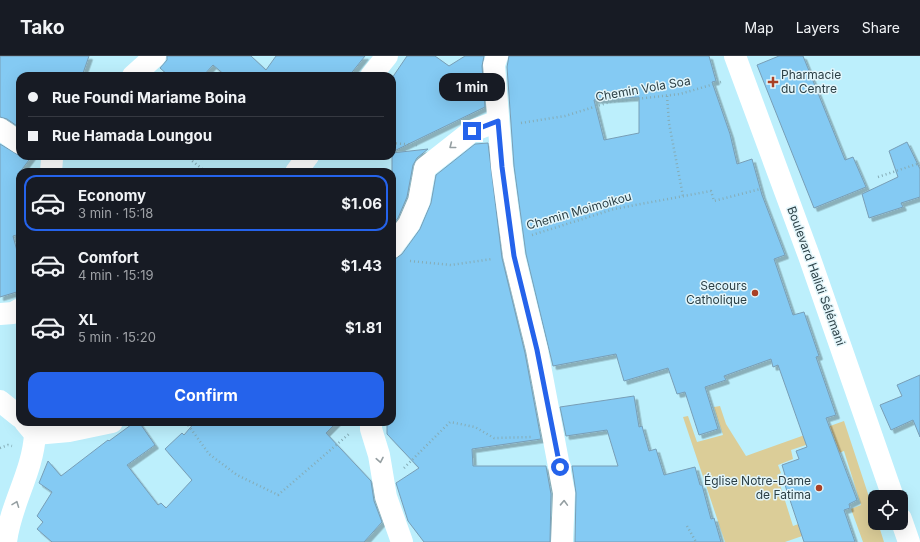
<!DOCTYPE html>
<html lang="en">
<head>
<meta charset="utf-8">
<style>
	:root { --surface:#171b24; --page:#242831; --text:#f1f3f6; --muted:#9ea1a6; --line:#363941; --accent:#2563eb }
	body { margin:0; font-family:Inter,sans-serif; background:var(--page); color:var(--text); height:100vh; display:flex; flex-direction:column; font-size:15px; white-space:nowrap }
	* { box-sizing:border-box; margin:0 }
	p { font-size:13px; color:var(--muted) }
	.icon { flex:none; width:22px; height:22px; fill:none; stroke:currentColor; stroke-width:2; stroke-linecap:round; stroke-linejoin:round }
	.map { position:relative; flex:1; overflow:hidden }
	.drawer { position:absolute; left:16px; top:112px; width:380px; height:258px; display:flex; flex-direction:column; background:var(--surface); border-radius:12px; box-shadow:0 4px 16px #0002 }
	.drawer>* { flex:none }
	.banner { position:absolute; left:16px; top:16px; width:380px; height:88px; border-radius:12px; box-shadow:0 4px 16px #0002; display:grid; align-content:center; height:88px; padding:0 12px; background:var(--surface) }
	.controls { position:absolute; left:868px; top:434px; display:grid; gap:8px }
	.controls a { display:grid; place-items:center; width:40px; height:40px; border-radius:8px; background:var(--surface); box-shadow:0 4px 16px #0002; font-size:20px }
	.end { position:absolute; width:18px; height:18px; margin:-9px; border:5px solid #2563eb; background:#fff; box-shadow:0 0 0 2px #fff }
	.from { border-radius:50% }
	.bubble { position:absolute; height:28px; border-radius:12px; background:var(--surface); box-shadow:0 4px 16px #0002; font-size:13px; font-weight:700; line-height:28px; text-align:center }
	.banner b { display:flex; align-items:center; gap:14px; height:38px; font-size:15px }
	.banner b+b { border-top:1px solid var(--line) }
	.banner i { width:10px; height:10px; background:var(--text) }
	ul { padding:7px 0 0; list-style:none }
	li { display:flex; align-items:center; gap:12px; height:56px; margin:0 8px 6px; padding:0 4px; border:2px solid transparent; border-radius:12px }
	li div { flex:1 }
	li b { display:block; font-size:15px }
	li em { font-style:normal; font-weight:700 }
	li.active { border-color:var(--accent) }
	li>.icon { width:36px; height:36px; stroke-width:1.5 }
	.primary-button { display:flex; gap:8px; margin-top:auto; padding:8px 12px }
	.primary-button a { flex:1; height:46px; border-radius:12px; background:var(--accent); color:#fff; font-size:16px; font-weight:700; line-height:46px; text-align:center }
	header { display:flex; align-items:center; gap:24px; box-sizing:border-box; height:56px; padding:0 20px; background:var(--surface); border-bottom:1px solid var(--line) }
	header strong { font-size:19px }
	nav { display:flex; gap:22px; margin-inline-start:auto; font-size:14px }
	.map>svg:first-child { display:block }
	.green { fill:#dbcd98 }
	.building { fill:#84caf3; stroke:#789eb6; fill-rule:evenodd; filter:url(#shadow) }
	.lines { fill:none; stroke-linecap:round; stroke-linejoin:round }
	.path { stroke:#85acb6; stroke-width:2.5; stroke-dasharray:1 3; stroke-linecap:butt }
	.minor { stroke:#fff; stroke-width:22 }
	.oneway { stroke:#959fa2 }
	.route { stroke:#2563eb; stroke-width:5 }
	.poi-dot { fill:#a94025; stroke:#e3f6fb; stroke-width:1.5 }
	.labels { text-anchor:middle; stroke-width:3; stroke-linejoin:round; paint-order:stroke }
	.poi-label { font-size:12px; fill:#2b3f45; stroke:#e3f6fb; text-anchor:end }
	.street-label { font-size:12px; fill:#2b3f45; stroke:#e3f6fb }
</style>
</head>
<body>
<header>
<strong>Tako</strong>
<nav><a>Map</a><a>Layers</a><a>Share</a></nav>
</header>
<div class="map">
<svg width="920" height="486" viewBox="0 0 920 486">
	<defs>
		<filter id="shadow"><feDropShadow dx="3.5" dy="3.5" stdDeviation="0" flood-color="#0004"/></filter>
	</defs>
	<rect width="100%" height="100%" fill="#bceffc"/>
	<polygon class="green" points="720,350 726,368 746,400 844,365 875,459 875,467 878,467 884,486 863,486 851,453 861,449 844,395 839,397 836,388 820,393 818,385 791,394 793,403 778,409 781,417 777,419 793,470 804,466 808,478 785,486 725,486 683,361 688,360 697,386 723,379 714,351"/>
	<g class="building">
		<polygon points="0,0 89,0 82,20 20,20 20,72 7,63 0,61"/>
		<polygon points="167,0 251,0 266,14 276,0 365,0 349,20 226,20 213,9 203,20 169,20 160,12 167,4"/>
		<polygon points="407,0 435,0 449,10 465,0 484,0 482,10 485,51 392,96 392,22"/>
		<path d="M509,0H709L716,25L712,26L730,78L737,108L752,103L762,139L785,199L774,203L793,259L804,256L819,300L816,301L836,359L826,362L857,444L849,448L850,452L844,454L855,486H804L782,420L785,419L782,409L799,403L796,395L807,391L778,309L773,311L771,303L724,320L726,324L705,331L718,373L699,379L685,336L677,338L668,312L624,325L616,298L553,310L526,198L514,110L507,11ZM639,41V77L604,84L594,44Z"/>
		<polygon points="779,0 803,0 845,104 853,101 866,131 814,152 757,9"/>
		<polygon points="907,86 920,113 920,141 901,147 903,151 869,162 862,138 898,121 889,95"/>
		<polygon points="488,87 502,202 525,297 541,383 472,393 473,410 546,410 551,438 550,486 424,486 408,465 396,427 419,412 387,378 387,366 392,366 392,207 395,203 402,198 420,173 431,147 436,119 475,88"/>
		<polygon points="0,88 20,100 32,100 20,116 20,178 13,180 20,206 20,235 0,241"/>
		<polygon points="428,93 417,102 413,109 407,141 398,162 394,167 392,166 392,97"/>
		<polygon points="920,319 920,381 913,364 891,374 880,349 902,340 897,329"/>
		<polygon points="634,340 639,371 642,370 649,395 656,393 664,419 695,411 700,429 702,429 711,463 714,462 721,486 575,486 576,437 572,410 618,410 607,374 566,380 560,351"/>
		<polygon points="135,366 139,366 155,389 127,409 158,449 161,447 166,452 192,424 165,393 182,377 184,379 195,366 337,366 326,377 371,425 374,445 382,466 364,486 52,486 37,473 43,466 37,460 52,436 39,427 48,405 61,420 108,384 109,385"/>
	</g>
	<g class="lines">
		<g class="path">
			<polyline points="667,40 669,67 683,140"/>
			<polyline points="521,67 565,60 610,46 680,38 721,26"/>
			<polyline points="392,87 417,89"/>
			<polyline points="186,100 206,116"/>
			<polyline points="878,121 920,107"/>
			<polyline points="532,179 614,153 711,135 714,145 760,133"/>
			<polyline points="410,205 451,209 492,203"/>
			<polyline points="186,366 209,398 237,419 278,439 349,378"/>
			<polyline points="0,392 8,389 12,390"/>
			<polyline points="404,412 450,366 475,371 494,382 532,381"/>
			<polyline points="687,470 696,486"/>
		</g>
		<g class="minor">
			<polyline points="497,0 494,9 502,111 514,200 537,294 564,437 562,486"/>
			<polyline points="735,0 809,200 893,441"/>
			<polyline points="133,20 155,0"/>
			<polyline points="371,20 387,0"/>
			<polyline points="0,73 20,87"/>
			<polyline points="51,116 52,103"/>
			<polyline points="296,116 308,100"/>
			<polyline points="392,191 409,168 419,145 425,112 472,75 498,65"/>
			<polyline points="0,258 13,257 20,253"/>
			<polyline points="0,345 20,361"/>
			<polyline points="371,366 371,373 379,399 386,441 402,486"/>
			<polyline points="35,378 69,375 112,366"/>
			<polyline points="901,463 909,486"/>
			<path d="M6,486C10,449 33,416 35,378L25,366"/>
		</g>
	</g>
	<defs><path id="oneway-chevron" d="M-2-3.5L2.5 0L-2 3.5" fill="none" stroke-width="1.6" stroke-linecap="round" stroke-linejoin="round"/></defs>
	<g class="oneway">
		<use href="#oneway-chevron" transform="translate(452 90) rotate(142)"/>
		<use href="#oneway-chevron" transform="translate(380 404) rotate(79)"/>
		<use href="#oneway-chevron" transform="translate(564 447) rotate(-88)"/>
		<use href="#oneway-chevron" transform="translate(16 448) rotate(-69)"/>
	</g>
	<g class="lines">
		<polyline class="route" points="472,75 498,65 502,111 514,200 537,294 560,411"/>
	</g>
	<g class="poi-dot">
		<path d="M771 20h4v4h4v4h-4v4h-4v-4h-4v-4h4z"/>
		<circle cx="755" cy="237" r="4"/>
		<circle cx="819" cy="432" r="4"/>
	</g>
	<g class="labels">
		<g class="poi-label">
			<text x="781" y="23" text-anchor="start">Pharmacie<tspan x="781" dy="14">du Centre</tspan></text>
			<text x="747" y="234">Secours<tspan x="747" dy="14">Catholique</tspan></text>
			<text x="811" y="429">Église Notre-Dame<tspan x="811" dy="14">de Fatima</tspan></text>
		</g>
		<g class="street-label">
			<text transform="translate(643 33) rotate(-10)" y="4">Chemin Vola Soa</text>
			<text transform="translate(579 155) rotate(-16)" y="4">Chemin Moimoikou</text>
			<text transform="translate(816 220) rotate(70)" y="4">Boulevard Halidi Sélémani</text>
		</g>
	</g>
</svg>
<div class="controls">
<a><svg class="icon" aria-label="locate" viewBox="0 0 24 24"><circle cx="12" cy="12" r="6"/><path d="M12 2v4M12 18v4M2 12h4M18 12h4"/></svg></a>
</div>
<i class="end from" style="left:560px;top:411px"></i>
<i class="end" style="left:472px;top:75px"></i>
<div class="bubble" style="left:439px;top:17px;width:66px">1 min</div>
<div class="banner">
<b><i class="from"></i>Rue Foundi Mariame Boina</b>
<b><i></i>Rue Hamada Loungou</b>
</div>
<section class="drawer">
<ul>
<li class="active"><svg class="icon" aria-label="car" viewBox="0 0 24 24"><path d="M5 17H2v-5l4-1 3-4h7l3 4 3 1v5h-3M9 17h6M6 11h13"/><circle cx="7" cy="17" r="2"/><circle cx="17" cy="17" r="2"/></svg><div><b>Economy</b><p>3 min · 15:18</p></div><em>$1.06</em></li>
<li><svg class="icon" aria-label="car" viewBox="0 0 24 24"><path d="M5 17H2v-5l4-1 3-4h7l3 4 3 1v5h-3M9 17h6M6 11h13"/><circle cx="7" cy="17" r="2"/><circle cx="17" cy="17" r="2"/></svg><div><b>Comfort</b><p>4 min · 15:19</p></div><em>$1.43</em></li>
<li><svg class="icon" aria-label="car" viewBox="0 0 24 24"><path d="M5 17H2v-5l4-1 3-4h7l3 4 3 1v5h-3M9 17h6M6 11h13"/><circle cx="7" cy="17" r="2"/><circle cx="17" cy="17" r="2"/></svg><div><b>XL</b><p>5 min · 15:20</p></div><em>$1.81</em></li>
</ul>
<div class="primary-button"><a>Confirm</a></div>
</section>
</div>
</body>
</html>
